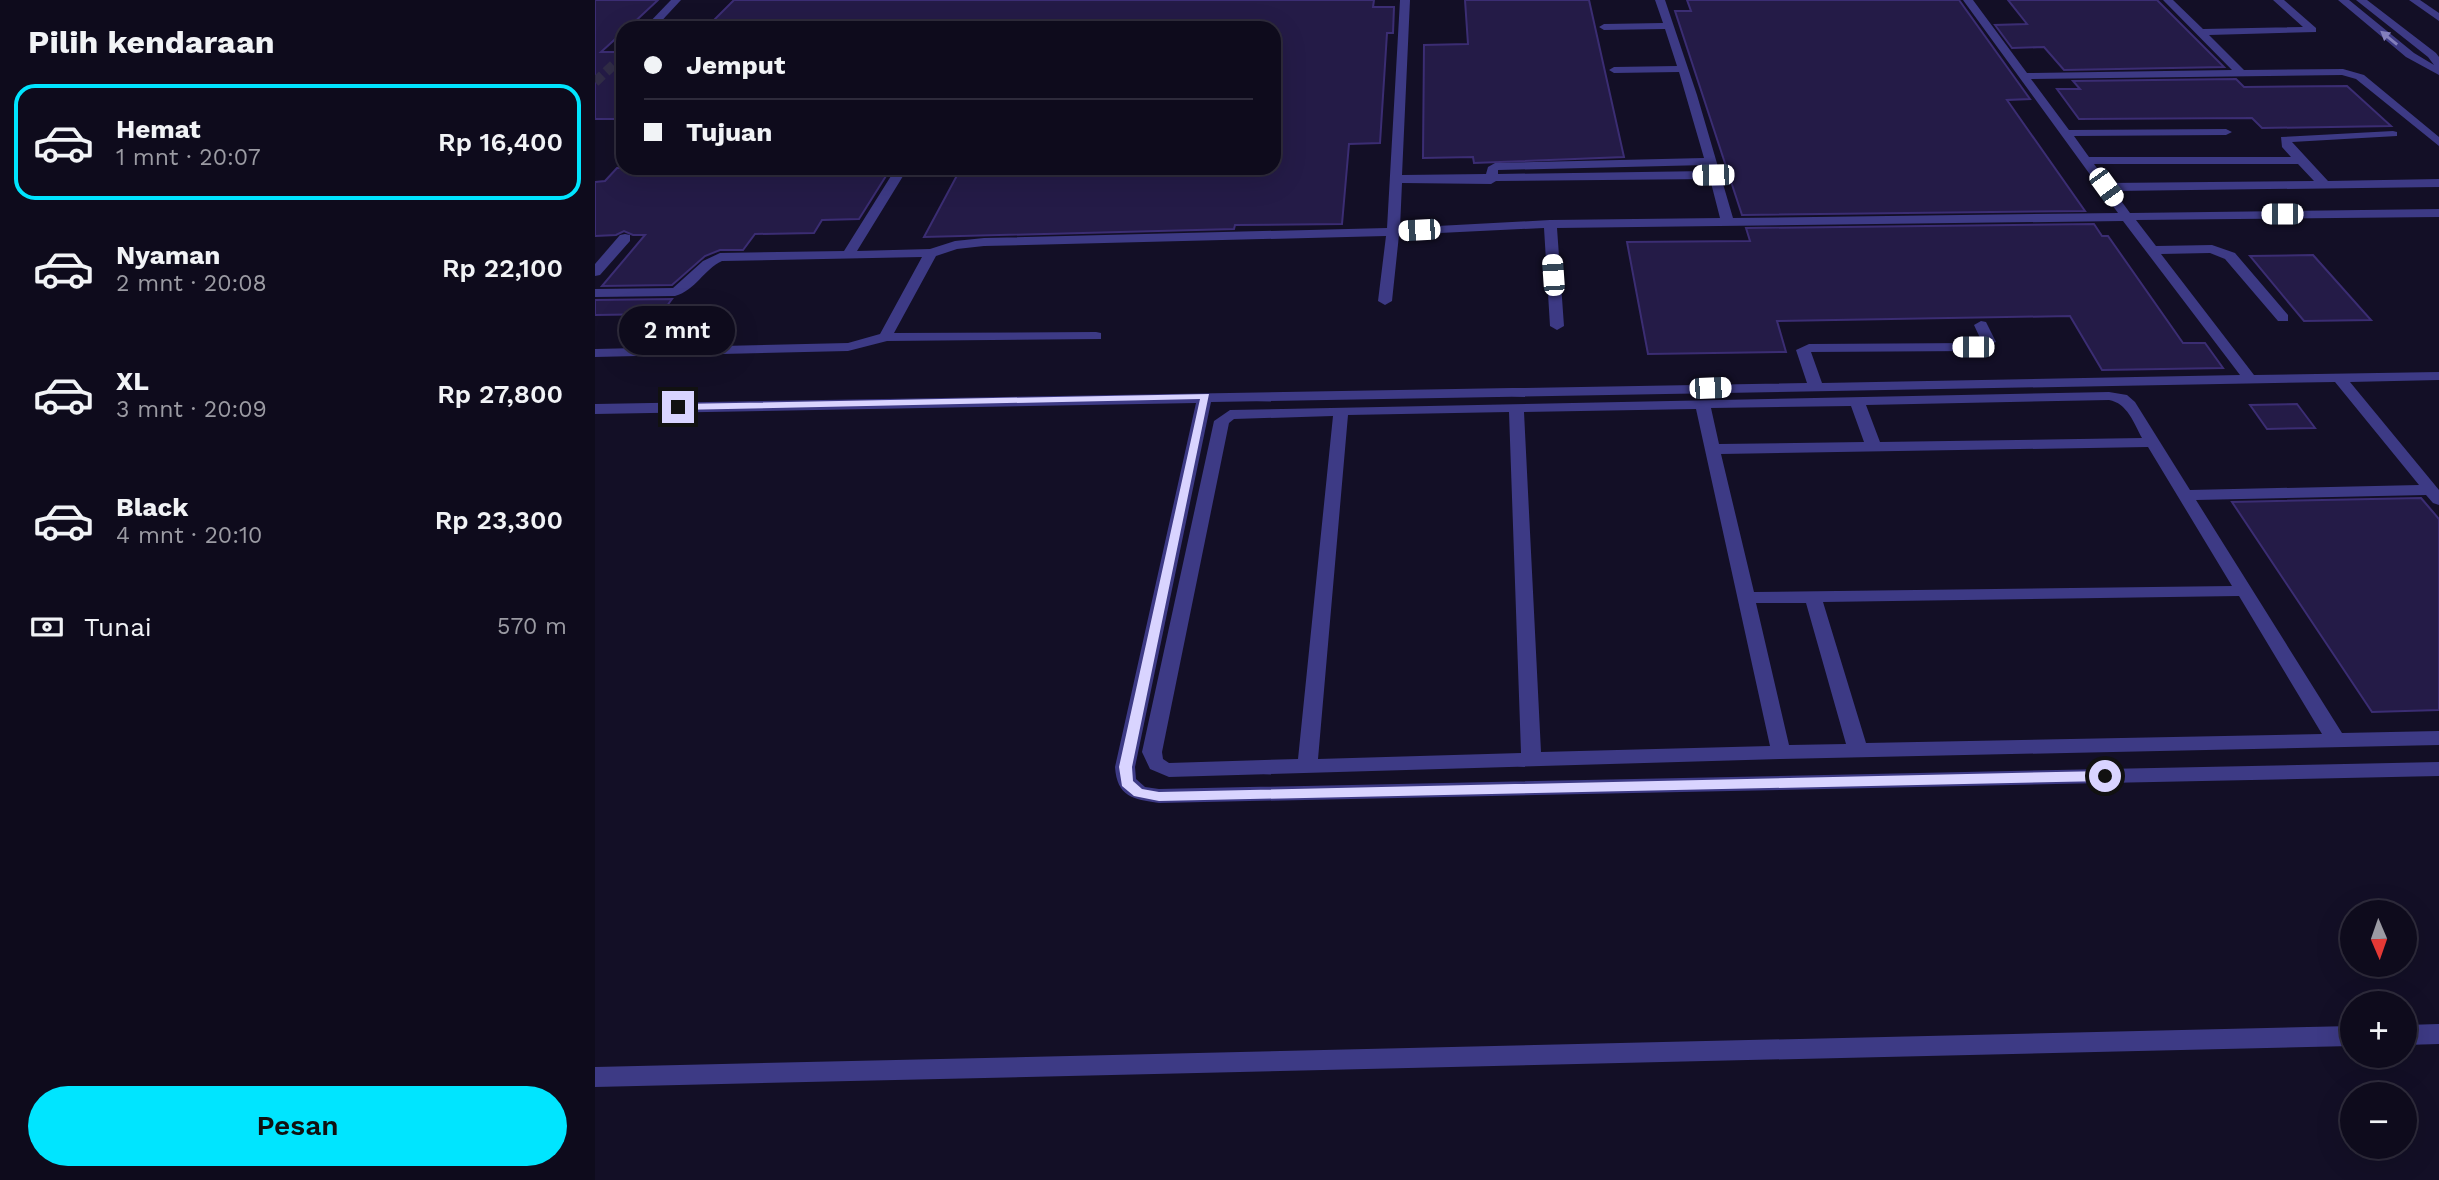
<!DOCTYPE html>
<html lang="id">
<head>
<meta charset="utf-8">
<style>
	:root { --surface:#0e0b1c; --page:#1c1929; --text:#f1f3f6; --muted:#9b9ba3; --line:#2e2b3b; --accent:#00e5ff }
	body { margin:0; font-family:"Work Sans",sans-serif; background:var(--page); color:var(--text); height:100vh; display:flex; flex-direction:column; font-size:26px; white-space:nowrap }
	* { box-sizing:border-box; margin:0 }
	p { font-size:23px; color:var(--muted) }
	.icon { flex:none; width:38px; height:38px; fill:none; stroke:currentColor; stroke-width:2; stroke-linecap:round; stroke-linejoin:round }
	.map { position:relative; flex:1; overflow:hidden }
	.sheet { display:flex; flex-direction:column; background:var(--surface); width:595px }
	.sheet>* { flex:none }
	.guide { position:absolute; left:21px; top:21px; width:665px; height:154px; border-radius:21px; box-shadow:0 7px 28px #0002,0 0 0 2px var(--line); display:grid; align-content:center; height:154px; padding:0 28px; background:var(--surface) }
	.needle { width:46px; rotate:178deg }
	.buttons { position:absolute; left:1745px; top:900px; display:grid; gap:14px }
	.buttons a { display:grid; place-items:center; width:77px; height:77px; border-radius:50%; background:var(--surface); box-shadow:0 7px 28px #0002,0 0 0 2px var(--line); font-size:35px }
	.end { position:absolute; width:32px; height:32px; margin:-16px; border:9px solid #d9d4ff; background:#111; box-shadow:0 0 0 4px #111 }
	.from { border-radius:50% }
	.bubble { position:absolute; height:49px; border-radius:24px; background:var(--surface); box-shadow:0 7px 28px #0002,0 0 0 2px var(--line); font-size:23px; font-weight:600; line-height:49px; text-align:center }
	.car { position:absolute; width:21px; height:42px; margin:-21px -10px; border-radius:9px; box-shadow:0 0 5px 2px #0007; background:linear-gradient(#fff 24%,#345 0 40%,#fff 0 76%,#345 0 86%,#fff 0) }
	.guide b { display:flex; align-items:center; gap:24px; height:66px; font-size:26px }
	.guide b+b { border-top:2px solid var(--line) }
	.guide i { width:18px; height:18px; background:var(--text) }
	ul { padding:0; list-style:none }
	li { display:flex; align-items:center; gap:21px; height:116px; margin:0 14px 10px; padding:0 14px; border:4px solid transparent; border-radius:21px }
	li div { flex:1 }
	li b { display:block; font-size:26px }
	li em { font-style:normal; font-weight:600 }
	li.on { border-color:var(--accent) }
	li>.icon { width:63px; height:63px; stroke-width:1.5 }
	h2 { padding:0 28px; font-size:32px; line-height:84px }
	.pay { display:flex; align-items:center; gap:18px; height:77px; padding:0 28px; font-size:26px }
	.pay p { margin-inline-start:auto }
	.action { display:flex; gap:14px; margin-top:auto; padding:14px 28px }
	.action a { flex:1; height:80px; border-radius:42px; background:var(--accent); color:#111; font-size:28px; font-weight:600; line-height:80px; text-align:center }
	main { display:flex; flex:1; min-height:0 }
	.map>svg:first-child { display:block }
	.building { fill:#241b47; stroke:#3b2d73; stroke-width:2 }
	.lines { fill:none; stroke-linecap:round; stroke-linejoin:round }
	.minor-tunnel { stroke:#312d47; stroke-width:10; stroke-dasharray:10 5; stroke-linecap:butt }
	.minor { fill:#3d3a85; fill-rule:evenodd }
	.oneway { fill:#837fbc }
	.route { fill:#d9d4ff }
</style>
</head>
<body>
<main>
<section class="sheet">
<h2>Pilih kendaraan</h2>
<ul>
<li class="on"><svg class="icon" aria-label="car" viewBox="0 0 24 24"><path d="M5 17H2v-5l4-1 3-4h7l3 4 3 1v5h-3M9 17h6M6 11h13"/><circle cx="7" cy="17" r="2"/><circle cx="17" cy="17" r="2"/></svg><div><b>Hemat</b><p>1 mnt · 20:07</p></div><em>Rp 16,400</em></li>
<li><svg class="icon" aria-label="car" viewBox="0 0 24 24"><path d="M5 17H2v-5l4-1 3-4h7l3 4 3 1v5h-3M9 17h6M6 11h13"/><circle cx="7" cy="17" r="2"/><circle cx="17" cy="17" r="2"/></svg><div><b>Nyaman</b><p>2 mnt · 20:08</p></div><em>Rp 22,100</em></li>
<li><svg class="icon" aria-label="car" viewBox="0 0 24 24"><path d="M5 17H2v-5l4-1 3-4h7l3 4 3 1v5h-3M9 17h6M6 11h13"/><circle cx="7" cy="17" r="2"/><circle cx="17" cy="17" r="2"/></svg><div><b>XL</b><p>3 mnt · 20:09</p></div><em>Rp 27,800</em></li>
<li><svg class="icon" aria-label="car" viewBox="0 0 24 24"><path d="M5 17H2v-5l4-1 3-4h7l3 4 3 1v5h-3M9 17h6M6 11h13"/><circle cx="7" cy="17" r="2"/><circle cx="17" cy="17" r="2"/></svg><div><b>Black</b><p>4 mnt · 20:10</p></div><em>Rp 23,300</em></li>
</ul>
<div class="pay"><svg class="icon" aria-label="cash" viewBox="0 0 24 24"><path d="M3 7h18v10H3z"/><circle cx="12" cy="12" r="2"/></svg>Tunai<p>570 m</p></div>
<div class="action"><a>Pesan</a></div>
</section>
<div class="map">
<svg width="1844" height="1180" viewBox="0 0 1844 1180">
	<rect width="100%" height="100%" fill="#130f26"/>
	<g class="building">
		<polygon points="0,0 63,0 33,28 28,28 28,32 6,52 23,52 21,61 28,62 28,119 0,119"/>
		<polygon points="139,0 779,0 778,7 799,7 798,33 792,33 785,143 754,144 747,224 640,225 639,229 329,237 366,168 679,168 679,28 111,28"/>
		<polygon points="870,0 994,0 1029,157 879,163 878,157 828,158 829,45 873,44"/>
		<polygon points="1092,0 1364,0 1435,99 1412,100 1490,211 1147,215 1080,11 1096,11"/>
		<polygon points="1413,0 1562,0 1629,67 1469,70 1449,47 1417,48 1400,25 1432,24"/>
		<polygon points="1641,79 1649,87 1752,86 1796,126 1667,128 1657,118 1484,119 1462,89 1485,89 1478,81"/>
		<polygon points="22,168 296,168 264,219 227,220 219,233 160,234 148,250 125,250 110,256 77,285 7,286 50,235 38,235 29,231 21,235 0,236 0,182 10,181"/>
		<polygon points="1499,224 1507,236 1513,236 1588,343 1610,343 1628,368 1507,370 1475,316 1182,321 1191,352 1053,354 1032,242 1155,241 1151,228"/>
		<polygon points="1718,255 1776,320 1709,321 1655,256"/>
		<polygon points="77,299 66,314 0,315 0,300"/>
		<polygon points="1702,404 1720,428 1672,429 1655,405"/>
		<polygon points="1826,498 1844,519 1844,710 1777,712 1637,502"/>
	</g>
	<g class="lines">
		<polyline class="minor-tunnel" points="0,82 27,57"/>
		<g class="minor">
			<polygon points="76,0 86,0 60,28 49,28"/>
			<path d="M805,0H815L807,175L891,174L893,167L900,163L1109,158L1084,72L1019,73L1014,70L1019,67L1082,66L1070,29L1009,30L1004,27L1009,24L1068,23L1060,0H1070L1102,95L1138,218L1523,213L1368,0H1378L1432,73L1637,70L1568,0H1578L1608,29L1708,27L1678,0H1689L1721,28V32L1614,35L1649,70L1748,69L1769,75L1844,137V146L1761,79L1747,75L1436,79L1474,130L1631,129L1637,132L1631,135L1479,136L1494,157H1696L1687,147L1686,137L1798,131L1802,132V136L1697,142L1733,181L1844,179V187L1519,191L1535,213L1844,209V217L1541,220L1561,246L1617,245L1640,253L1693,315V321H1683L1630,259L1615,253L1566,254L1659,375L1844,372V380L1755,382L1844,490V505L1838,503L1831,495L1601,500L1747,733L1844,731V745L1186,759L574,777L555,769L547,752L619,421L635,410L1514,392L1532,395L1540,402L1595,490L1824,485L1740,382L616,402L540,767L541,779L550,787L564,789L1844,762V776L564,803C538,799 522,797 520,767L601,403L0,414V404L1212,383L1201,350L1214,344L1377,343L1386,340L1379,325L1386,321L1391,322L1401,342L1378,351L1216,352L1227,383L1645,375L1528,221L962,228L969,326L962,330L955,326L949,228L804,235L797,301L790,305L783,301L791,236L389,246L362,249L341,256L299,333L501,332L506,333V339L292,341L253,351L0,357V349L253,343L285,334L327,257L127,261C108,270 101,290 80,296L0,297V289L78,288L108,261L125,253L249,251L301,168H313L262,251L335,249L360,241L389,238L792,228ZM1499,164H1703L1719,181L1513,183ZM1111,165L1113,171L903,174V170ZM1115,179L1125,218L955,220L805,228L807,183L896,184L901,181ZM1514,400C1532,403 1539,423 1547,438L1285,442L1271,405ZM1256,406L1269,442L1124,444L1116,408ZM1101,409L1175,746L946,752L929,412ZM914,412L926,753L723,759L753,415ZM738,416L703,759L574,763L568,759L567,752L634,423L639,419ZM1553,447L1637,586L1159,592L1126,454ZM1644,596L1727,734L1271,743L1228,602ZM1161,603H1211L1251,744L1194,745Z"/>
			<polygon points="1743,0 1754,0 1819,53 1839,65 1833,57 1761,0 1772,0 1841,53 1844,57 1844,75 1811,57"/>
			<polygon points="1814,0 1825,0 1844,13 1844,21"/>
			<polygon points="28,52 28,60 23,59 23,55"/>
			<polygon points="30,234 35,235 35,241 5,275 0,276 0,264 25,235"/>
			<polygon points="1844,1024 1844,1044 1810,1045 1810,1025"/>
			<polygon points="1757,1026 1757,1046 0,1087 0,1067"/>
		</g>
	</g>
	<defs><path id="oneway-solid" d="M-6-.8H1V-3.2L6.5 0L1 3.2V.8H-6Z" transform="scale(1.75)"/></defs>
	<use class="oneway" href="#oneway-solid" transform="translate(1794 38) rotate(-141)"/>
	<polygon class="route" points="614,394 537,767 538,781 547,789 564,792 1510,771 1517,776 1510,781 564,801 539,796 527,786 524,767 605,399 83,410 78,407 83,404"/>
</svg>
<div class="buttons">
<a><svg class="needle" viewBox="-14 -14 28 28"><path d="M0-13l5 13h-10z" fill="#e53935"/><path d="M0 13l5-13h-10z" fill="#9b9ba3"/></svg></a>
<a>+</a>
<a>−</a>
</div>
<i class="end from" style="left:1510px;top:776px"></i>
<i class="end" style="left:83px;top:407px"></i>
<div class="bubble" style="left:24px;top:306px;width:116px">2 mnt</div>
<i class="car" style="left:1118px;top:175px;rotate:269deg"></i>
<i class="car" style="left:1511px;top:187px;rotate:144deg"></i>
<i class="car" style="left:1687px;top:214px;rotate:270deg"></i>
<i class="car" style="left:824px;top:230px;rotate:267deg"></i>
<i class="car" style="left:958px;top:275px;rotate:356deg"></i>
<i class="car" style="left:1378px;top:347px;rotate:270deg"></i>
<i class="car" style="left:1115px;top:388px;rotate:88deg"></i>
<div class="guide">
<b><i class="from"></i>Jemput</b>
<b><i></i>Tujuan</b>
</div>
</div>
</main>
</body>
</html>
